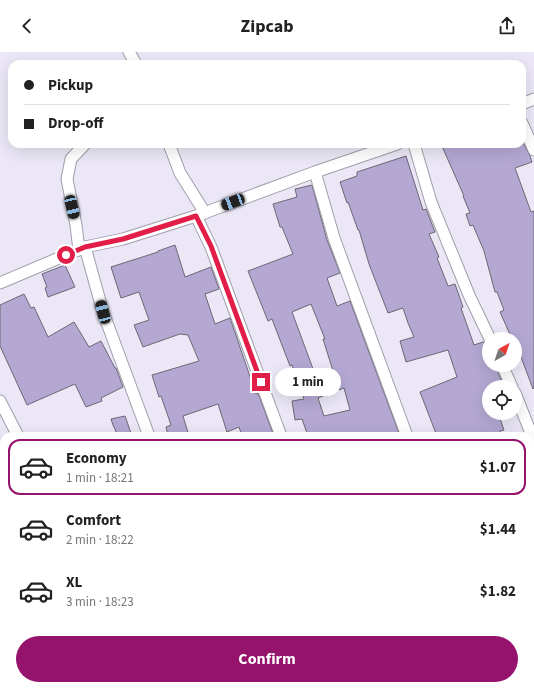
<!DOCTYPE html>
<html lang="en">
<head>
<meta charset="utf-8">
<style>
	:root { --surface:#fff; --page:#f6f6f6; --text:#222; --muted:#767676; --line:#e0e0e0; --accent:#95136c }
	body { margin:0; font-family:"Source Sans 3",sans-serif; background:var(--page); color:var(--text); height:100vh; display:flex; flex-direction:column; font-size:15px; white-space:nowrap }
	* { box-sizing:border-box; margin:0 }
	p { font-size:13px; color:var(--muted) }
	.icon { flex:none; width:22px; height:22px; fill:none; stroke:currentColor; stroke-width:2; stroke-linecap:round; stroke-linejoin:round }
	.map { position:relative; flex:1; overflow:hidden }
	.panel { position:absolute; left:0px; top:380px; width:534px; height:258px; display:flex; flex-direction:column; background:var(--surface); border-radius:12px 12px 0 0; box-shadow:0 4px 16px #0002 }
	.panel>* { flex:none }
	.banner { position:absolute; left:8px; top:8px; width:518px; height:88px; border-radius:12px; box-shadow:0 4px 16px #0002; display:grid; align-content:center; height:88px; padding:0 16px; background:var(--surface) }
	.needle { width:26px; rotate:40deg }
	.buttons { position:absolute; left:482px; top:280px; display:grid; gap:8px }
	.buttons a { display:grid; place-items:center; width:40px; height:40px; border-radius:50%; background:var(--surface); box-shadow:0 4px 16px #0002; font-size:20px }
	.end { position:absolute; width:18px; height:18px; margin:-9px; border:5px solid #e11d48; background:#fff; box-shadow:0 0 0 2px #fff }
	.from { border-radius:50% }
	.bubble { position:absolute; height:28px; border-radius:14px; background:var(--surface); box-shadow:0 4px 16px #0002; font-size:13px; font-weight:700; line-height:28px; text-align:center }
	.car { position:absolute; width:12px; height:24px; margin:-12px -6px; border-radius:5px; box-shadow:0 0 3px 1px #0007; background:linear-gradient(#222 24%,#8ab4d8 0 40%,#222 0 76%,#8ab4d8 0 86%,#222 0) }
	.banner b { display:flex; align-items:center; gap:14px; height:38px; font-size:15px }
	.banner b+b { border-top:1px solid var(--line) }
	.banner i { width:10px; height:10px; background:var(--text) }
	ul { padding:7px 0 0; list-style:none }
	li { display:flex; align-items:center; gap:12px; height:56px; margin:0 8px 6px; padding:0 8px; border:2px solid transparent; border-radius:12px }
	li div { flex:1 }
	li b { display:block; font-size:15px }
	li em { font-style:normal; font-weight:700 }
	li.current { border-color:var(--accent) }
	li>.icon { width:36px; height:36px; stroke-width:1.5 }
	.button { display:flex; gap:8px; margin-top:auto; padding:8px 16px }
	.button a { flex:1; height:46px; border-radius:24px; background:var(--accent); color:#fff; font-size:16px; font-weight:700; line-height:46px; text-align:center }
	header { display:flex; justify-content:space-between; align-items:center; height:52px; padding:0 16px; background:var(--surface); font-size:18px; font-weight:700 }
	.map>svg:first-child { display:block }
	.building { fill:#b4a8d3; stroke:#6b6874; fill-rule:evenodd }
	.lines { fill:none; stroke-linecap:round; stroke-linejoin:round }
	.street-casing { stroke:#a19dab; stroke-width:13 }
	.street { stroke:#fff; stroke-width:11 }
	.route { stroke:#e11d48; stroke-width:5 }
</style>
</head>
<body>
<header><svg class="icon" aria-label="back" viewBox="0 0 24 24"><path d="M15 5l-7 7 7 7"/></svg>Zipcab<svg class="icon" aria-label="share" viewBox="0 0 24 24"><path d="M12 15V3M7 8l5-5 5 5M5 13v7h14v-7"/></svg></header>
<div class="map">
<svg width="534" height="638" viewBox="0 0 534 638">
	<rect width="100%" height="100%" fill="#ebe7f6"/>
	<g class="building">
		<polygon points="441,92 524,92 530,104 532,110 515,116 531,160 534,159 534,336 533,337 518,297 515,298 515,287 512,287 500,260 504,258 497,240 495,240 484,199 473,173 470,174 466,162 470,161 463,144 464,144"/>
		<polygon points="406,104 423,158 426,157 435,180 429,182 439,205 437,206 448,234 455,232 463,255 461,256 474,293 483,290 489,294 489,313 495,313 504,335 489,335 489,361 498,361 504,378 500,379 502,384 437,384 420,340 457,325 448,298 406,310 400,289 414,285 408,271 403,256 388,261 369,212 359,178 358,178 348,150 347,151 340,130 357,124 357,120"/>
		<path d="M312,133L327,188L340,221L327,226L337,254L350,249L400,384H381L380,381L371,384H308L302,367L295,368L292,349L304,347L292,313L290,314L272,267L268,269L248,219L293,202L282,175H280L273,152L297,145L295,137ZM311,252L325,287H323L339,338L344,336L350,358L324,364L318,346L323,344L292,260Z"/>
		<polygon points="175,193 185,225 211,215 219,237 205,242 215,272 230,266 256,342 258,341 274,384 242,384 239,375 227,380 218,352 183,364 189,384 168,384 166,375 171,373 161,344 159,345 152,323 199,309 188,283 180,282 143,295 134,273 149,268 139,240 121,246 111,215 158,200 158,199"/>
		<polygon points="65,213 75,235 48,245 45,236 47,235 42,222"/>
		<polygon points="24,242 31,256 34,255 48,285 74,270 89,295 101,289 115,316 116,316 123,335 101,346 102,349 86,355 75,332 27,353 0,294 0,253"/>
		<polygon points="125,364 132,384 118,384 113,373 111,367"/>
	</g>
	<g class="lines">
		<g class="street-casing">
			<g id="street">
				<polyline points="129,0 136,12"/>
				<polyline points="522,52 534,47"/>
				<polyline points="522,71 534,98"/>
				<polyline points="169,92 180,121 205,161"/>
				<polyline points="414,92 431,150 469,243 490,287"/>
				<polyline points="315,120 334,186 407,384"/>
				<polyline points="196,164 211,195 281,384"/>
				<polyline points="85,195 103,260 149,384"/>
				<polyline points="79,198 76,173 67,127 71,107 85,92"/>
				<polyline points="0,231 85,195 123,187 196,164 315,120 397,92"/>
				<polyline points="502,313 512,335"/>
				<polyline points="515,341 534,389"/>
				<polyline points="0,349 18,384"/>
				<polyline points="530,403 534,400"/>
				<polyline points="0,573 4,571"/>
				<polyline points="0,627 5,638"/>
				<polyline points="149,634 151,638"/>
				<polyline points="262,634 264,638"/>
				<polyline points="381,634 382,638"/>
			</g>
		</g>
		<use href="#street" class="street"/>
	</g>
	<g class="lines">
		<polyline class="route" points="66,203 85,195 123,187 196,164 211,194 261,330"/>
	</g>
</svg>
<div class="buttons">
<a><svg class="needle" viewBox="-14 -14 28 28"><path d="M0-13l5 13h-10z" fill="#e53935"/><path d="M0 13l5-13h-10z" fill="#767676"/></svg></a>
<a><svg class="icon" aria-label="locate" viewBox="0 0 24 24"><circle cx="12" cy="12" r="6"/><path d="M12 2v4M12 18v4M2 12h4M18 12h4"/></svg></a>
</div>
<i class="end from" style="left:66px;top:203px"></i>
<i class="end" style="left:261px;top:330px"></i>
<div class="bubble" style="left:275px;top:316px;width:66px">1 min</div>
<i class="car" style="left:233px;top:150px;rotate:249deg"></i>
<i class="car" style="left:72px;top:155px;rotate:167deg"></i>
<i class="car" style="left:103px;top:260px;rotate:345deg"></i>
<div class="banner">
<b><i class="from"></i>Pickup</b>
<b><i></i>Drop-off</b>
</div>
<section class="panel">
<ul>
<li class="current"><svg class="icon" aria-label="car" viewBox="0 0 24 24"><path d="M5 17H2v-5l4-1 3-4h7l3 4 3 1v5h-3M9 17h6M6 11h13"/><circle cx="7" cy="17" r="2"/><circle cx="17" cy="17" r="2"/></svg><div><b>Economy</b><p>1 min · 18:21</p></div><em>$1.07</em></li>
<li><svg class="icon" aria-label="car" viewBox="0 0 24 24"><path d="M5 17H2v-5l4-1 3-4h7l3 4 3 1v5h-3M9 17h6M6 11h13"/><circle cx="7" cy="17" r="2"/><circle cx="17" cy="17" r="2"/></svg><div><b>Comfort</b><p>2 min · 18:22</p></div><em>$1.44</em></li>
<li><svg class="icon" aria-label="car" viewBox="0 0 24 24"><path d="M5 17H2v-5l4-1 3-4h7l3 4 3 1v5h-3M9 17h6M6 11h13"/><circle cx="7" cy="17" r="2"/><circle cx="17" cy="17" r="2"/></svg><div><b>XL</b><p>3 min · 18:23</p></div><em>$1.82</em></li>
</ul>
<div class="button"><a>Confirm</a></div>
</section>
</div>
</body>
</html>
